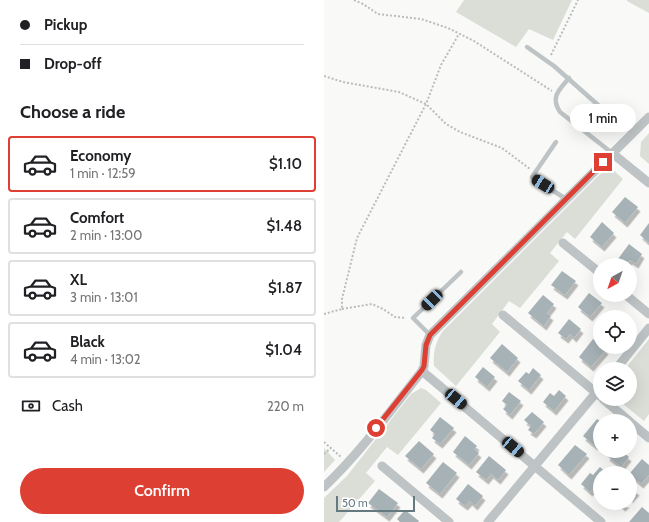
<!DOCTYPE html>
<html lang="en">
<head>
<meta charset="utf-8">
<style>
	:root { --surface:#fff; --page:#f2f2f2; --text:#202124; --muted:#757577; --line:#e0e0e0; --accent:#dd3f33 }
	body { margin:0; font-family:Cabin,sans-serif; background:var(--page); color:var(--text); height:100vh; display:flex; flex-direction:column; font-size:15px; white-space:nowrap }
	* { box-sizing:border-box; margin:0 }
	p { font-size:13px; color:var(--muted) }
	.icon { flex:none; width:22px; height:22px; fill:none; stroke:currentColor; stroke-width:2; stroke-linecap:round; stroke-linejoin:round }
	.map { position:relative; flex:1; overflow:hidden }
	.panel { display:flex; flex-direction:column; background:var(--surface); width:324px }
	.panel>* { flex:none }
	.top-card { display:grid; align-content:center; height:88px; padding:0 20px; background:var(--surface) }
	.needle { width:26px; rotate:220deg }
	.buttons { position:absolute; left:269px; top:258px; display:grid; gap:8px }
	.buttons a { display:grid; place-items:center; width:44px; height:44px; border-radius:50%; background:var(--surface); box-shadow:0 4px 16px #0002; font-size:20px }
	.scale { position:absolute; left:12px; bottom:10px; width:79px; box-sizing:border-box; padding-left:4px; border:2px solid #657980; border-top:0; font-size:11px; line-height:14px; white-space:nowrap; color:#657980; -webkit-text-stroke:3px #fff; paint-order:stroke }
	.end { position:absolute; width:18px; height:18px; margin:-9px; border:5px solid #dd3f33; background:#fff; box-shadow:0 0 0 2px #fff }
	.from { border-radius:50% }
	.bubble { position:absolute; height:28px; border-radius:14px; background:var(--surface); box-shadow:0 4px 16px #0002; font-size:13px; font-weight:600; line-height:28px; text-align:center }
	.car { position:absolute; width:12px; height:24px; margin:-12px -6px; border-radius:5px; box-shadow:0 0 3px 1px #0007; background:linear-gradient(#222 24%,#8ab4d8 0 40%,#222 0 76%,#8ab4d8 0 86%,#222 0) }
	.top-card b { display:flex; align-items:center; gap:14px; height:38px; font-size:15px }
	.top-card b+b { border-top:1px solid var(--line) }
	.top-card i { width:10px; height:10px; background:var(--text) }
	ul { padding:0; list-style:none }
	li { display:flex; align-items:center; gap:12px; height:56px; margin:0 8px 6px; padding:0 12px; border:2px solid var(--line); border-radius:4px }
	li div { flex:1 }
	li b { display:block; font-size:15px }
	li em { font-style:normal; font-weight:600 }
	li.current { border-color:var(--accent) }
	li>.icon { width:36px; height:36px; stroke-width:1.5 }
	h2 { padding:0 20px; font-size:18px; line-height:48px }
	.pay { display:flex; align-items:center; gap:10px; height:44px; padding:0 20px; font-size:15px }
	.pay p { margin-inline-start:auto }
	.cta { display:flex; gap:8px; margin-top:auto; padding:8px 20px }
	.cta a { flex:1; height:46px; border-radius:24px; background:var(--accent); color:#fff; font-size:16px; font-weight:600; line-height:46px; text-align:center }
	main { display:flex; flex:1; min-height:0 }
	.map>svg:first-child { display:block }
	.green { fill:#daded6 }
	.building { fill:#a7b2b6; filter:url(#shadow) }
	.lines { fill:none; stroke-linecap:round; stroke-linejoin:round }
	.path { stroke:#b9bdbf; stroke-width:2; stroke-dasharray:2 2; stroke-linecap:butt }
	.service { stroke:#bec4c6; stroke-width:4.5 }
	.minor { stroke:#bec4c6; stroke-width:9 }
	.route { stroke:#dd3f33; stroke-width:5 }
</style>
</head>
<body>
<main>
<section class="panel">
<div class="top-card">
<b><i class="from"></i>Pickup</b>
<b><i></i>Drop-off</b>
</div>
<h2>Choose a ride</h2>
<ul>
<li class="current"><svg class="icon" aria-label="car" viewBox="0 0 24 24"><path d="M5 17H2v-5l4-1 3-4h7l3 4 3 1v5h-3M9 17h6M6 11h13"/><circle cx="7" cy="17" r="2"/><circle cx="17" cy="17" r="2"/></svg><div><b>Economy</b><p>1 min · 12:59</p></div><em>$1.10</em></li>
<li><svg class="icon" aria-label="car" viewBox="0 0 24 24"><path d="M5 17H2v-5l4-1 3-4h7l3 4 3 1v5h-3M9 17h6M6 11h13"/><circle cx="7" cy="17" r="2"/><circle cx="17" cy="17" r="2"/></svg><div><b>Comfort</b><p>2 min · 13:00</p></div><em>$1.48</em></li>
<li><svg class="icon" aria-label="car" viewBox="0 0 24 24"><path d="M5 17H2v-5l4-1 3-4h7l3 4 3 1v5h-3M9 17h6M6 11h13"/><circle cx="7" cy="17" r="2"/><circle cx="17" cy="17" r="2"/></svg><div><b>XL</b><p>3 min · 13:01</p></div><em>$1.87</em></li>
<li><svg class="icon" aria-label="car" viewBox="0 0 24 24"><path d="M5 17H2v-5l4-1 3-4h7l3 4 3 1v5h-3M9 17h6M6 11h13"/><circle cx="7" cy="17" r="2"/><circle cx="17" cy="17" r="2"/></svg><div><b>Black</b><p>4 min · 13:02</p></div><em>$1.04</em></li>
</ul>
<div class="pay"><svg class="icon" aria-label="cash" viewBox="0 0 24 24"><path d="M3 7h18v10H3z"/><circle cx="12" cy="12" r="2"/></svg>Cash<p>220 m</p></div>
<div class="cta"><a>Confirm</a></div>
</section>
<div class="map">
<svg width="325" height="522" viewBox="0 0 325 522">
	<defs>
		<filter id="shadow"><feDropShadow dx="2.5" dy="4.5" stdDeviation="0" flood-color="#0004"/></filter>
	</defs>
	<rect width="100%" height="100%" fill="#f9f9f7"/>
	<g class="green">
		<polygon points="140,0 248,0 229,40 205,29 192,47 132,12"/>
		<polygon points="303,0 325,0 325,13 303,1"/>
		<polygon points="325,133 325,164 316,156 317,142"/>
		<path d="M288,169L299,179L251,239L243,232L226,253L235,261L196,308L185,301L168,324L176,332L132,386L110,366C109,353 111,344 118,332L275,175L282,170Z"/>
		<polygon points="325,339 325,414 320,421 293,399 306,399 306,369 301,369"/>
		<polygon points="97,388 102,390 117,403 74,455 63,447 42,473 51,481 15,522 0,522 0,498 23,476 87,394"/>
		<polygon points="0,448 11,460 0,472"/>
	</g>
	<g class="building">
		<polygon points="301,197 314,207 301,223 288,212"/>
		<polygon points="278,222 290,233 278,247 266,237"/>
		<polygon points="325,223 325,243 316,235"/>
		<polygon points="305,244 318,254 312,264 306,260 302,265 294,259"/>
		<polygon points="238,271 252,281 241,295 227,285"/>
		<polygon points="265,293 278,303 266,317 254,307"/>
		<polygon points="219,295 230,304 223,313 227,316 220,326 204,313"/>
		<polygon points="245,319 257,329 250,338 246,334 242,339 234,333"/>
		<polygon points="269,339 276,345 276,347 279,347 282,350 267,367 255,357"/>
		<polygon points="178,344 194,358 183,372 166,358"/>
		<polygon points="159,367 171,377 163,387 151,377"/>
		<polygon points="209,368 217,375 205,390 194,381 202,372 205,374"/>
		<polygon points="235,390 242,396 230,411 219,402 226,393 230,396"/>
		<polygon points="185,392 197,401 186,415 179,409 183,405 178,401"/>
		<polygon points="208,412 220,422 210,434 204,430 207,426 200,420"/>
		<polygon points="116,417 130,428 116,444 108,438 111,434 106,430"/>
		<polygon points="273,419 276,421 276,440 271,446 259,436"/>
		<polygon points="141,436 153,446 150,449 155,453 145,465 129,452"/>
		<polygon points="95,441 110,454 97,469 81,456"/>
		<polygon points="251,445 263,454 245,475 234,465"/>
		<polygon points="287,451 298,451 305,457 297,467 283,456"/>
		<polygon points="165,456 182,470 174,480 167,474 162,480 152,472"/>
		<polygon points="318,459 325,465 325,475 317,484 306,475 306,473"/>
		<polygon points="119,462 133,473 116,494 102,483"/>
		<polygon points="276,467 283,473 276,473 276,495 269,489 266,492 257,484 266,473 269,475"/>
		<polygon points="144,484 159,496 151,506 146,501 141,506 132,499"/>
		<polygon points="306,486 313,491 306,499"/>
		<polygon points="55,489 74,503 63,517 44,503"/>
		<polygon points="294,503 303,503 299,507"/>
		<polygon points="318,507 325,513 325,522 305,522"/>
		<polygon points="81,510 95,521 94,522 76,522 73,519"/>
	</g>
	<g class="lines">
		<g class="path">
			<polyline points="30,0 39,4 54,14 97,19 124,28 150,41 228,91"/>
			<polyline points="227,55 254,0"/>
			<polyline points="0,76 19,82 75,92 102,104 122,124 136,132 178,148 206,169"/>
			<polyline points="18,309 48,304 59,309 71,317 82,318"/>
			<polyline points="0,314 18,309 18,299 33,238 102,104 117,65 135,34"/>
			<polyline points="0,442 17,457"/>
			<polyline points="0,454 7,448"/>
		</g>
		<g class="service">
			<polyline points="203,47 230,66 291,120"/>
			<path d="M245,78C235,90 226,97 236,112L288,153"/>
			<polyline points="232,142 208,177 242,199"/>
			<polyline points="106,335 89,318 137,272"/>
		</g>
		<g class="minor">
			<polyline points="288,153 325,183"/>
			<polyline points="239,243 276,273"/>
			<polyline points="302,295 325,314"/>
			<polyline points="179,315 276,396"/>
			<polyline points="292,369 325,328"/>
			<polyline points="98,371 277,522"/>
			<polyline points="279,399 305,421"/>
			<polyline points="306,422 325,438"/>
			<polyline points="58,466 125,522"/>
			<path d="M0,487C37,452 67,410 98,371L100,366L102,345L106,335L325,117"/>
			<polyline points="164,522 276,388"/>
		</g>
	</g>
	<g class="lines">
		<polyline class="route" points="52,428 98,370 100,366 102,345 106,335 279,162"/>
	</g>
</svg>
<div class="buttons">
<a><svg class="needle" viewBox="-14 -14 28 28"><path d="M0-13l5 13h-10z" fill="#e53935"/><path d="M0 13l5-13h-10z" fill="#757577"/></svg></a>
<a><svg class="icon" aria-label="locate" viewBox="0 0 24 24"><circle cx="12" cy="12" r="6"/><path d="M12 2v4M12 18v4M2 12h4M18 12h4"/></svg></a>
<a><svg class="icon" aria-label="layers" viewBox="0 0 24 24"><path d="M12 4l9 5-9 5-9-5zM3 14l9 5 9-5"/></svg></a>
<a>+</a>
<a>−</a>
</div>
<div class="scale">50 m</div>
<i class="end from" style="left:52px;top:428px"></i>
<i class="end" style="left:279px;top:162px"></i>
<div class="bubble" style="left:246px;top:104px;width:66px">1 min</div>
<i class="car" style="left:219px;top:184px;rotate:302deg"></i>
<i class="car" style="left:108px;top:300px;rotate:226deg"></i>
<i class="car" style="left:132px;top:399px;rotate:130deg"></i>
<i class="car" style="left:189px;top:447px;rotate:130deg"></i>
</div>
</main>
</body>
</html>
